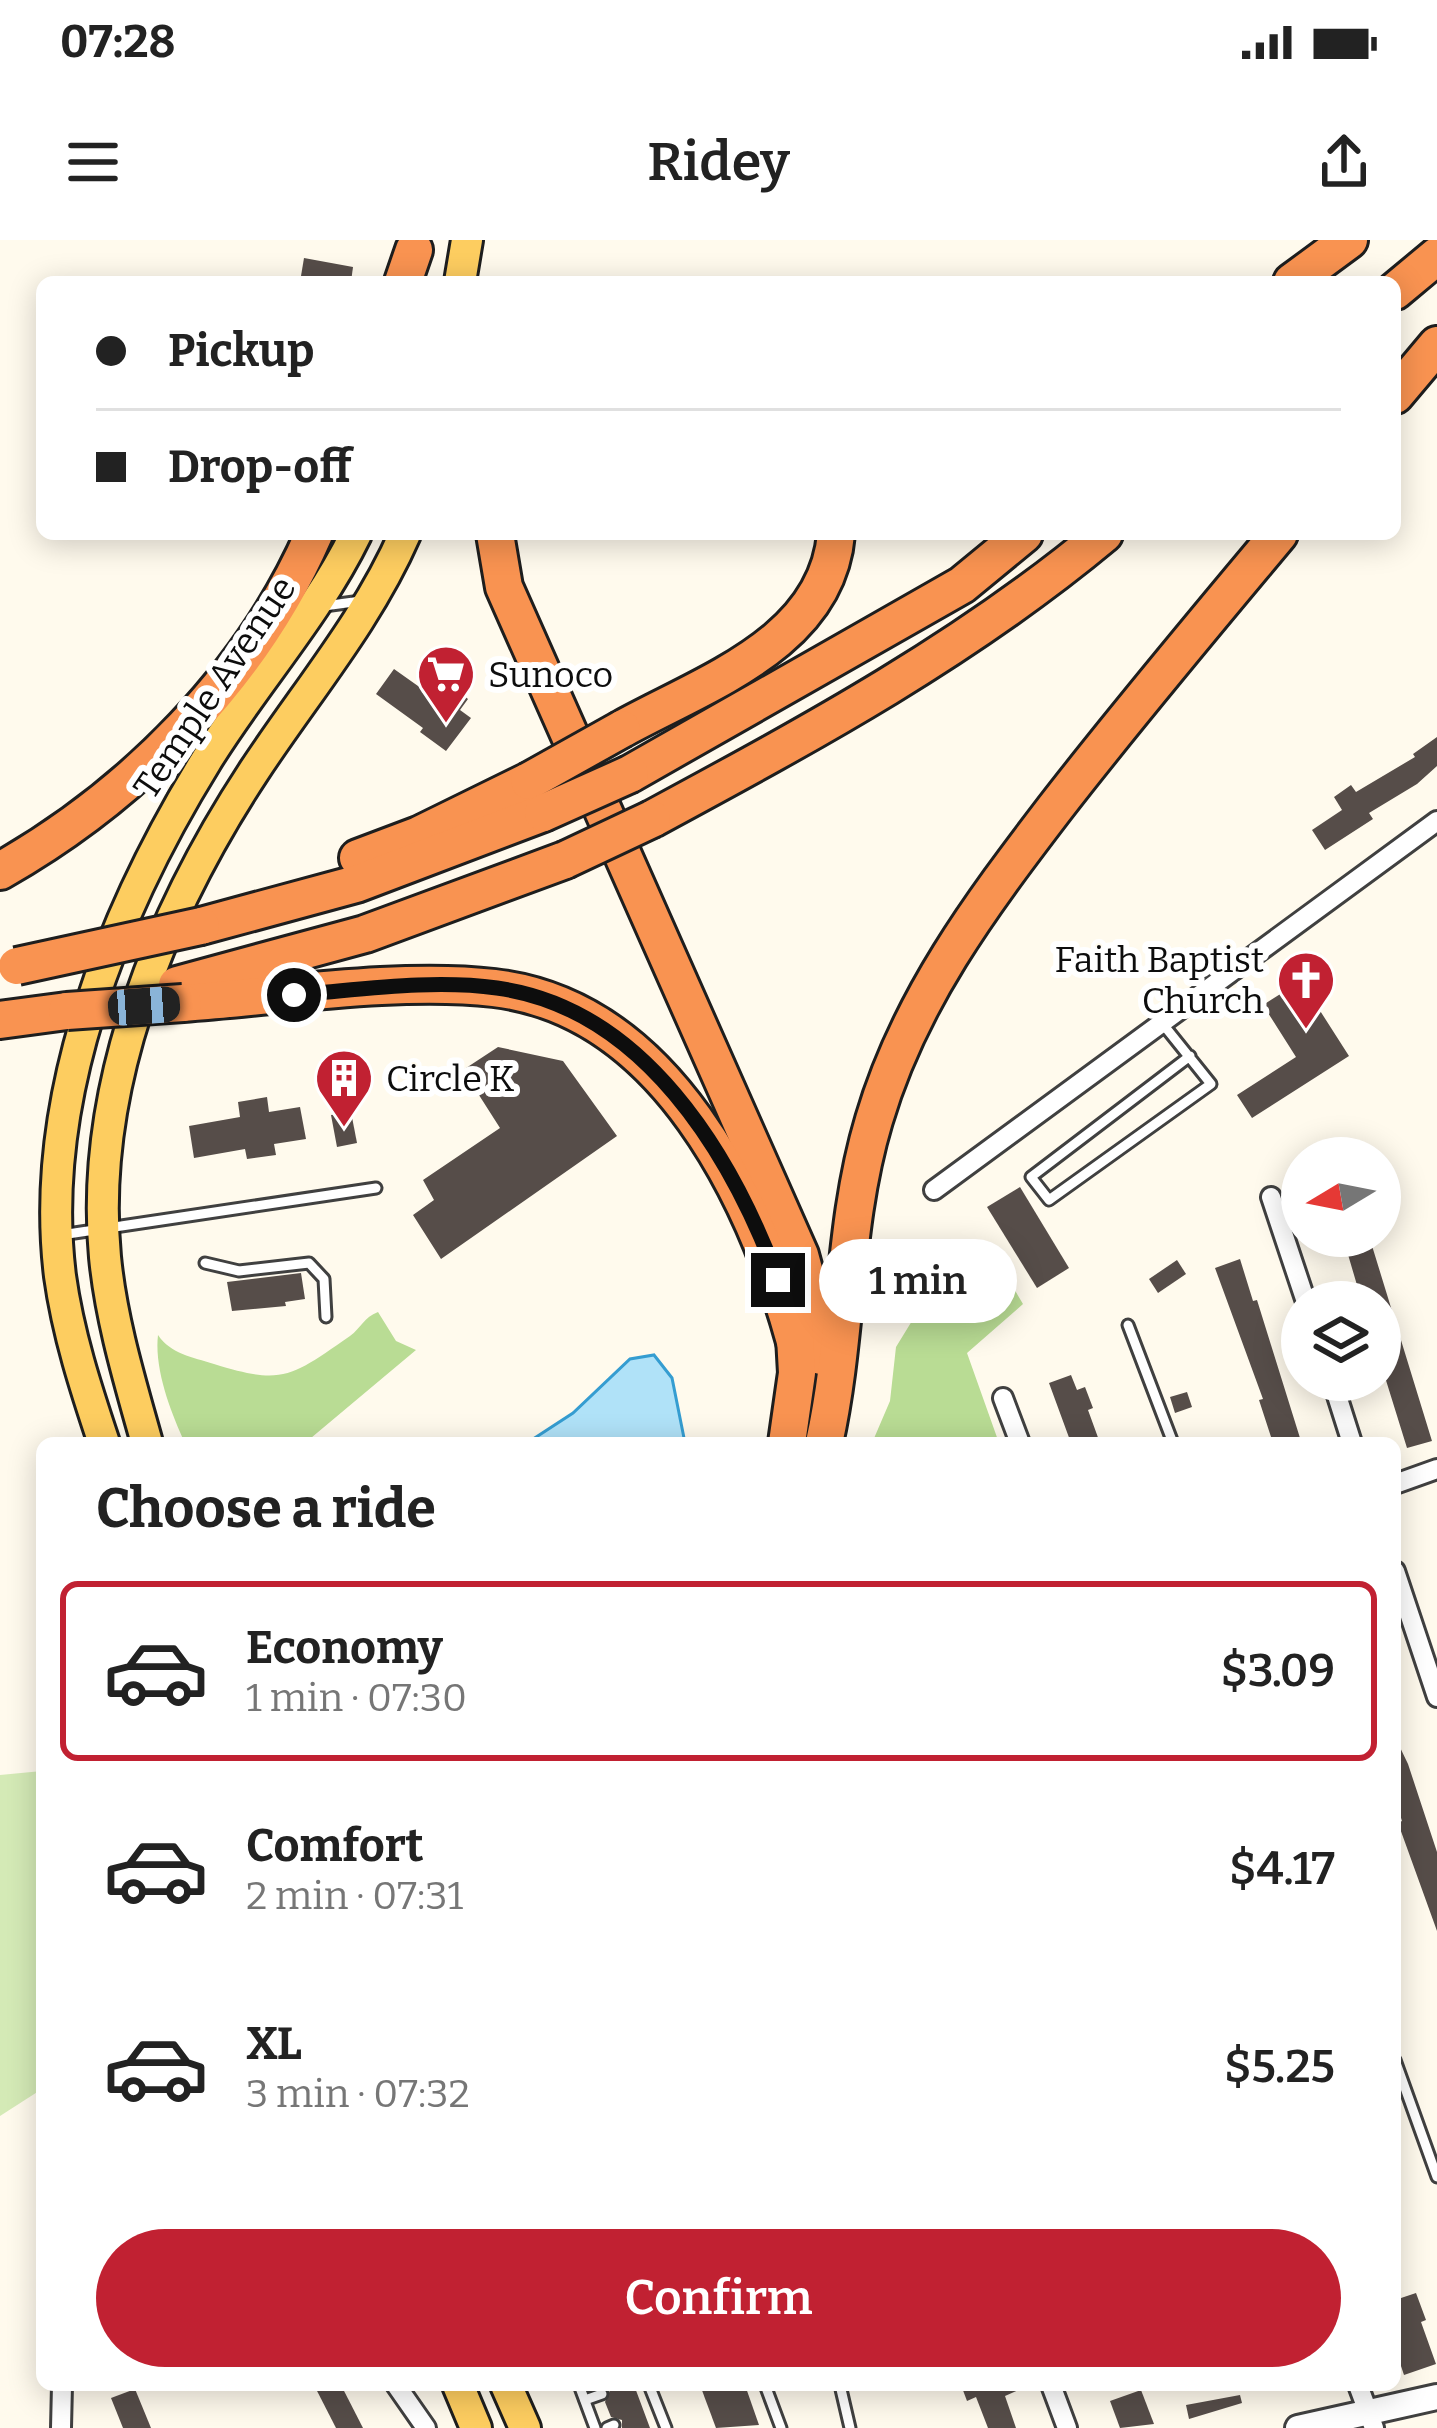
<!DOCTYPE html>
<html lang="en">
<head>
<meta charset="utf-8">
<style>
	:root { --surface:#fff; --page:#f2f2f2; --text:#222; --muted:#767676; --line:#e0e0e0; --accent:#c12132 }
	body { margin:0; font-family:Bitter,serif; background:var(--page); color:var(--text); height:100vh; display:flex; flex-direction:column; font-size:45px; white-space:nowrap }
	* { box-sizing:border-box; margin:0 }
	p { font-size:39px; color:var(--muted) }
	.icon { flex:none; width:66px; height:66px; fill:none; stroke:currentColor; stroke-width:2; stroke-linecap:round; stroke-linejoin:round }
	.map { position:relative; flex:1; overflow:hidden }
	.panel { position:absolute; left:36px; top:1197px; width:1365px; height:954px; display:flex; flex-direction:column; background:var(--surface); border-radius:18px; box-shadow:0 6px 30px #0003 }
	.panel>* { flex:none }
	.banner { position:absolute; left:36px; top:36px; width:1365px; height:264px; border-radius:18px; box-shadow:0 6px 30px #0003; display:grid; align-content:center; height:264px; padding:0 60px; background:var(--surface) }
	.needle { width:78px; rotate:260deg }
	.tools { position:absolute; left:1281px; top:897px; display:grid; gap:24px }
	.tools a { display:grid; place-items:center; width:120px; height:120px; border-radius:50%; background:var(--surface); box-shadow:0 6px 30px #0003; font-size:60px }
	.end { position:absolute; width:54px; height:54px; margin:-27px; border:15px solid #0d0d0d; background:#fff; box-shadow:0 0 0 6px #fff }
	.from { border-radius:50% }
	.bubble { position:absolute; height:84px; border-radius:42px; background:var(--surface); box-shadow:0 6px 30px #0003; font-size:39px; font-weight:600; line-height:84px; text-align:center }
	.car { position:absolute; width:36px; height:72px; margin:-36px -18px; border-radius:15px; box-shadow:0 0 9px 3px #0007; background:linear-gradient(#222 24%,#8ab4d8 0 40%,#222 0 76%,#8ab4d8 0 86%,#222 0) }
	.banner b { display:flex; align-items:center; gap:42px; height:114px; font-size:45px }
	.banner b+b { border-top:3px solid var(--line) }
	.banner i { width:30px; height:30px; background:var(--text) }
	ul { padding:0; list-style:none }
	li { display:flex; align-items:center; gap:36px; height:180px; margin:0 24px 18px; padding:0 36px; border:6px solid transparent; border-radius:18px }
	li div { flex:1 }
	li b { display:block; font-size:45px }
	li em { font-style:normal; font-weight:600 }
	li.current { border-color:var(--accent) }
	li>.icon { width:108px; height:108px; stroke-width:1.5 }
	h2 { padding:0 60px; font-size:54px; line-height:144px }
	.action { display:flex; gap:24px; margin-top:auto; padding:24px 60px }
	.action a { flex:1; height:138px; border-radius:72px; background:var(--accent); color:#fff; font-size:48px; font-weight:600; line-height:138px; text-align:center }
	.status { display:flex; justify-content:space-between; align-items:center; height:84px; padding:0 60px; background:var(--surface); direction:ltr }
	.status svg { height:33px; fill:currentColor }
	header { display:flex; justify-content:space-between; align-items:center; height:156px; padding:0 60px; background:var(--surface); font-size:54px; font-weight:600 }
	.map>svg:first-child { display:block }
	.green { fill:#d4eab6 }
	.forest { fill:#b9dc94 }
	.water { fill:#b0e2f8; stroke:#359dd1; stroke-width:3 }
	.building { fill:#564d49 }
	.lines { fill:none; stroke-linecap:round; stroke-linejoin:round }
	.service-casing { stroke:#404040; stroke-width:15 }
	.minor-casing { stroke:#404040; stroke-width:24 }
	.tertiary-casing { stroke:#404040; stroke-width:30 }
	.primary-casing { stroke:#1e1e1e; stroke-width:36 }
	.motorway-casing { stroke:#1e1e1e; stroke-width:42 }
	.service { stroke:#fff; stroke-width:9 }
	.minor { stroke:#fff; stroke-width:18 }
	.tertiary { stroke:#fff; stroke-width:24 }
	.primary { stroke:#fdcd60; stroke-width:30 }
	.motorway { stroke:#f99351; stroke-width:36 }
	.motorway-bridge-casing { stroke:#1e1e1e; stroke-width:42; stroke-linecap:butt }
	.motorway-bridge { stroke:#f99351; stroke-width:36 }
	.route { stroke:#0d0d0d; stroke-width:15 }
	.labels { text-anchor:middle; stroke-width:12; stroke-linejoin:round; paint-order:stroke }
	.poi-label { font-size:36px; fill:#0d0d0d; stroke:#fff; text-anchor:start }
	.street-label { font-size:36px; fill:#0d0d0d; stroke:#fff }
</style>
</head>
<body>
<div class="status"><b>07:28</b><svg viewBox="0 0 49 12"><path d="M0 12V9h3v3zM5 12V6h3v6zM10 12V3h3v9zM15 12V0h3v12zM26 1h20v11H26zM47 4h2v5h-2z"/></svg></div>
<header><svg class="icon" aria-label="menu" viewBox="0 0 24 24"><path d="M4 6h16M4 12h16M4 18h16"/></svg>Ridey<svg class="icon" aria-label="share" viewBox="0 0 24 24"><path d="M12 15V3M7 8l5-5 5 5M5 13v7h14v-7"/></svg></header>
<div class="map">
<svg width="1437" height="2188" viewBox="0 0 1437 2188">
	<rect width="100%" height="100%" fill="#fffaed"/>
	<polygon class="green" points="42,1531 42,1849 0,1876 0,1535"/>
	<g class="forest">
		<polygon points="998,1022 1023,1064 967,1113 999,1203 872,1203 890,1161 896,1107 915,1076"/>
		<path d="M378,1072L396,1101L416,1110L305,1203H185C171,1173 154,1129 158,1095C171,1114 192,1117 214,1124C284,1146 292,1136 350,1096C361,1088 364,1077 378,1072Z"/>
	</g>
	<polygon class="water" points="654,1115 672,1138 685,1203 527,1203 573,1173 630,1119"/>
	<g class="building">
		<polygon points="304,18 353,27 351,42 300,42"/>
		<polygon points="394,429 442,463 457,450 468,459 460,470 471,478 446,511 420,492 423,488 376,454"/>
		<polygon points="1437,497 1437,526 1417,544 1369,573 1373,579 1325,610 1312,590 1342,570 1334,557 1351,545 1356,552 1415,517 1413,514"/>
		<polygon points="1301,741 1349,816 1252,878 1237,855 1296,817 1263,765"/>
		<polygon points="498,807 563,821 617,896 441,1019 413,975 434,960 423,940 500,888 463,830"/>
		<polygon points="267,857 269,872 300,867 306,899 274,904 276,915 247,919 245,909 194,918 189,886 240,877 238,862"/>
		<polygon points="351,872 357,903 337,907 331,875"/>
		<polygon points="1020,947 1069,1028 1037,1048 987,967"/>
		<polygon points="1361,996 1369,996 1432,1201 1407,1208 1380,1121 1380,1062 1362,1062 1344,1001"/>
		<polygon points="1240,1019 1253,1061 1257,1060 1300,1198 1284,1203 1273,1203 1259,1160 1263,1159 1215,1028"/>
		<polygon points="1177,1020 1186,1034 1158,1053 1149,1039"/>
		<polygon points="301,1033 305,1059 285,1062 286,1066 232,1071 227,1042"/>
		<polygon points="1071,1135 1077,1150 1085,1147 1093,1168 1088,1170 1100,1203 1071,1203 1049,1143"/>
		<polygon points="1187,1152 1192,1167 1175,1173 1170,1157"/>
		<polygon points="1395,1497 1408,1524 1437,1612 1437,1691 1398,1583 1402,1581 1395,1559"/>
		<polygon points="1416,2053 1426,2080 1421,2082 1436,2124 1404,2135 1395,2108 1395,2060"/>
		<polygon points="314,2145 341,2145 363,2188 336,2188"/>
		<polygon points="599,2145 634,2145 650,2188 622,2188 622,2180 611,2177 605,2162 610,2150"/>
		<polygon points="700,2145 745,2145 759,2185 716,2188"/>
		<polygon points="961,2145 1030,2145 1005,2156 1016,2188 988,2188 976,2157 967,2161"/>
		<polygon points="135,2149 151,2188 123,2188 111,2158"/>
		<polygon points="1141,2150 1154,2184 1120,2188 1110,2161"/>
		<polygon points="1240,2155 1242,2163 1189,2179 1186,2165"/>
	</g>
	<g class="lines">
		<g class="service-casing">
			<g id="service">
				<polyline points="324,366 361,361"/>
				<polyline points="1162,783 1211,844 1049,960 1031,937 1190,816"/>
				<polyline points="61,995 376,948"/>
				<polyline points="205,1023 239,1031 309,1023 324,1039 326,1077"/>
				<polyline points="1128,1085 1173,1203"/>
				<polyline points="1395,1820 1437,1937"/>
				<polyline points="579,2145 595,2188"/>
				<polyline points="649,2145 666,2188"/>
				<polyline points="765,2145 781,2188"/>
				<polyline points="840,2145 850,2188"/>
				<polyline points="585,2160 602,2154"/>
				<polyline points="607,2188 614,2185"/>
			</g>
		</g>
		<g class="minor-casing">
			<g id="minor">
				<polyline points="934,950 1437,581"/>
				<polyline points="1271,957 1306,1062"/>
				<polyline points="1332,1140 1352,1203"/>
				<polyline points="1003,1158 1020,1203"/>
				<polyline points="1395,1244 1437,1229"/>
				<polyline points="1395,1331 1437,1457"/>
				<polyline points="396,2145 426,2188"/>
				<polyline points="1051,2145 1067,2188"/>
				<polyline points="1358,2145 1374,2188"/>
				<polyline points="61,2188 62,2145"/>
			</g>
		</g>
		<g class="tertiary-casing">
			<polyline id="tertiary" points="1298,2188 1437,2157"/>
		</g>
		<g class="primary-casing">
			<g id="primary">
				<polyline points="460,42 467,0"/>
				<path d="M104,1203C86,1149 68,1094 60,1036C38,858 114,670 206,521C254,443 316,376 356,294"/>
				<path d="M147,1203C130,1142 111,1080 105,1017C89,845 162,671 254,531C306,452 367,381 405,294"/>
				<polyline points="458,2145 476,2188"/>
				<polyline points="506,2145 525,2188"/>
			</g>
		</g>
		<g class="motorway-casing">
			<g id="motorway">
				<polyline points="403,42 414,10"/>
				<polyline points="1292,42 1349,0"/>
				<polyline points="1395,51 1437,16"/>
				<polyline points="1395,155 1437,105"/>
				<polyline points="495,294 504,347 800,1015 816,1074 821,1116"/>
				<path d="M622,489C705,443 827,403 836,294"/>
				<polyline points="630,534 962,345 1024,294"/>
				<path d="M652,579C811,493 965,410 1104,294"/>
				<polyline points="358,618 419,595 529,541"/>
				<path d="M0,631C134,555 252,436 314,294"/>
				<polyline points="201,686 356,644 543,573"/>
				<polyline points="177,745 365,694 565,620"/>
				<path d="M183,763C279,756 400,737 494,748C666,768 756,959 796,1105"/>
				<polyline points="0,780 67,771"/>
				<polyline points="787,1203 797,1133 794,1079"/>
				<path d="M824,1203C848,1096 842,986 874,880C909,761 980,666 1055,568C1127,475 1203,385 1279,294"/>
			</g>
		</g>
		<use href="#service" class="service"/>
		<use href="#minor" class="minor"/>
		<use href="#tertiary" class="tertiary"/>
		<use href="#primary" class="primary"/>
		<use href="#motorway" class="motorway"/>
		<g class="motorway-bridge-casing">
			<g id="motorway-bridge">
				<polyline points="529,541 622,489"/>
				<polyline points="543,573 630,534"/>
				<polyline points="565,620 652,579"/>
				<polyline points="17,726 201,686"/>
				<polyline points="67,771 183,763"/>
			</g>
		</g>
		<use href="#motorway-bridge" class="motorway-bridge"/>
	</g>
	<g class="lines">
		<path class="route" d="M294,755C360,750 430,739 497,748C643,768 731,913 778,1040"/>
	</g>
	<defs>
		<g id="supermarket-pin" transform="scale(3)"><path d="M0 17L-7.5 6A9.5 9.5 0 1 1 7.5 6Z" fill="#c12132" stroke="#fff"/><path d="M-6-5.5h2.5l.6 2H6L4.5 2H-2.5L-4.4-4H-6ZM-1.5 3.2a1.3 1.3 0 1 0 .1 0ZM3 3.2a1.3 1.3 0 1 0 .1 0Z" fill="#fff"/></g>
		<g id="church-pin" transform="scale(3)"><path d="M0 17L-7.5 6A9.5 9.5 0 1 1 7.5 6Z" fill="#c12132" stroke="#fff"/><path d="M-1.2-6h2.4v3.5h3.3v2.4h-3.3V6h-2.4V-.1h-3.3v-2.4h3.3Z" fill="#fff"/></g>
		<g id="building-pin" transform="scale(3)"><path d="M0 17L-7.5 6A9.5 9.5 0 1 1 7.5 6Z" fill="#c12132" stroke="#fff"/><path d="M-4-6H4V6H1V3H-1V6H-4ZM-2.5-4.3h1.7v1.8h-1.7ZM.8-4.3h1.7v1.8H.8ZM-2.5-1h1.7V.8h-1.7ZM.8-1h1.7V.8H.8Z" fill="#fff"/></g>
	</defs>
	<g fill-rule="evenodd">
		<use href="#supermarket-pin" x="446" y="434"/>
		<use href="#church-pin" x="1306" y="740"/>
		<use href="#building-pin" x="344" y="838"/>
	</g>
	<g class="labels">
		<g class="poi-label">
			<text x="488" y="447">Sunoco</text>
			<text x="1264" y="732" text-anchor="end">Faith Baptist<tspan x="1264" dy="41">Church</tspan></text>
			<text x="386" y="851">Circle K</text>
		</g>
		<g class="street-label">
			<text transform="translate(214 447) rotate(-56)" y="13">Temple Avenue</text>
		</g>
	</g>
</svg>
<div class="tools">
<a><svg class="needle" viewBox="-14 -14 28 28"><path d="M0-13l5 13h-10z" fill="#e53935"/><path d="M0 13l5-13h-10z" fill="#767676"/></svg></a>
<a><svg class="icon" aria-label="layers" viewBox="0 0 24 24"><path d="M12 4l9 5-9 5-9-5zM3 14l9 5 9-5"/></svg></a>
</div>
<i class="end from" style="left:294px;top:755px"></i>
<i class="end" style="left:778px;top:1040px"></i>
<div class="bubble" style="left:819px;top:999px;width:198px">1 min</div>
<i class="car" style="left:144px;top:766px;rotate:86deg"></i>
<div class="banner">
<b><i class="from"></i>Pickup</b>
<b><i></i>Drop-off</b>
</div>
<section class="panel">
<h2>Choose a ride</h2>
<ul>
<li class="current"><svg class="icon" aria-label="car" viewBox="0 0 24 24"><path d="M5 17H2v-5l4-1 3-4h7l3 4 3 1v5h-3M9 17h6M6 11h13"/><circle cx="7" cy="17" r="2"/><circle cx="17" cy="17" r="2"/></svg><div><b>Economy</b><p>1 min · 07:30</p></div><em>$3.09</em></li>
<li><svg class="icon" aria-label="car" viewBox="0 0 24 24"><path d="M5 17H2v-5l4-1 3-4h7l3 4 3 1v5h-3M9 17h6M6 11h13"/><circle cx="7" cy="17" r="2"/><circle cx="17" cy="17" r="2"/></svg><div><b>Comfort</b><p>2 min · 07:31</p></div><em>$4.17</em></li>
<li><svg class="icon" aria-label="car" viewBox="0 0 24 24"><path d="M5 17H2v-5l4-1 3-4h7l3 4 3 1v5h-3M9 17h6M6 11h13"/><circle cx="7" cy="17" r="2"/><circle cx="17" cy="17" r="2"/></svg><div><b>XL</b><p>3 min · 07:32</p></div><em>$5.25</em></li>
</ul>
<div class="action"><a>Confirm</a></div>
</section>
</div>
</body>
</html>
